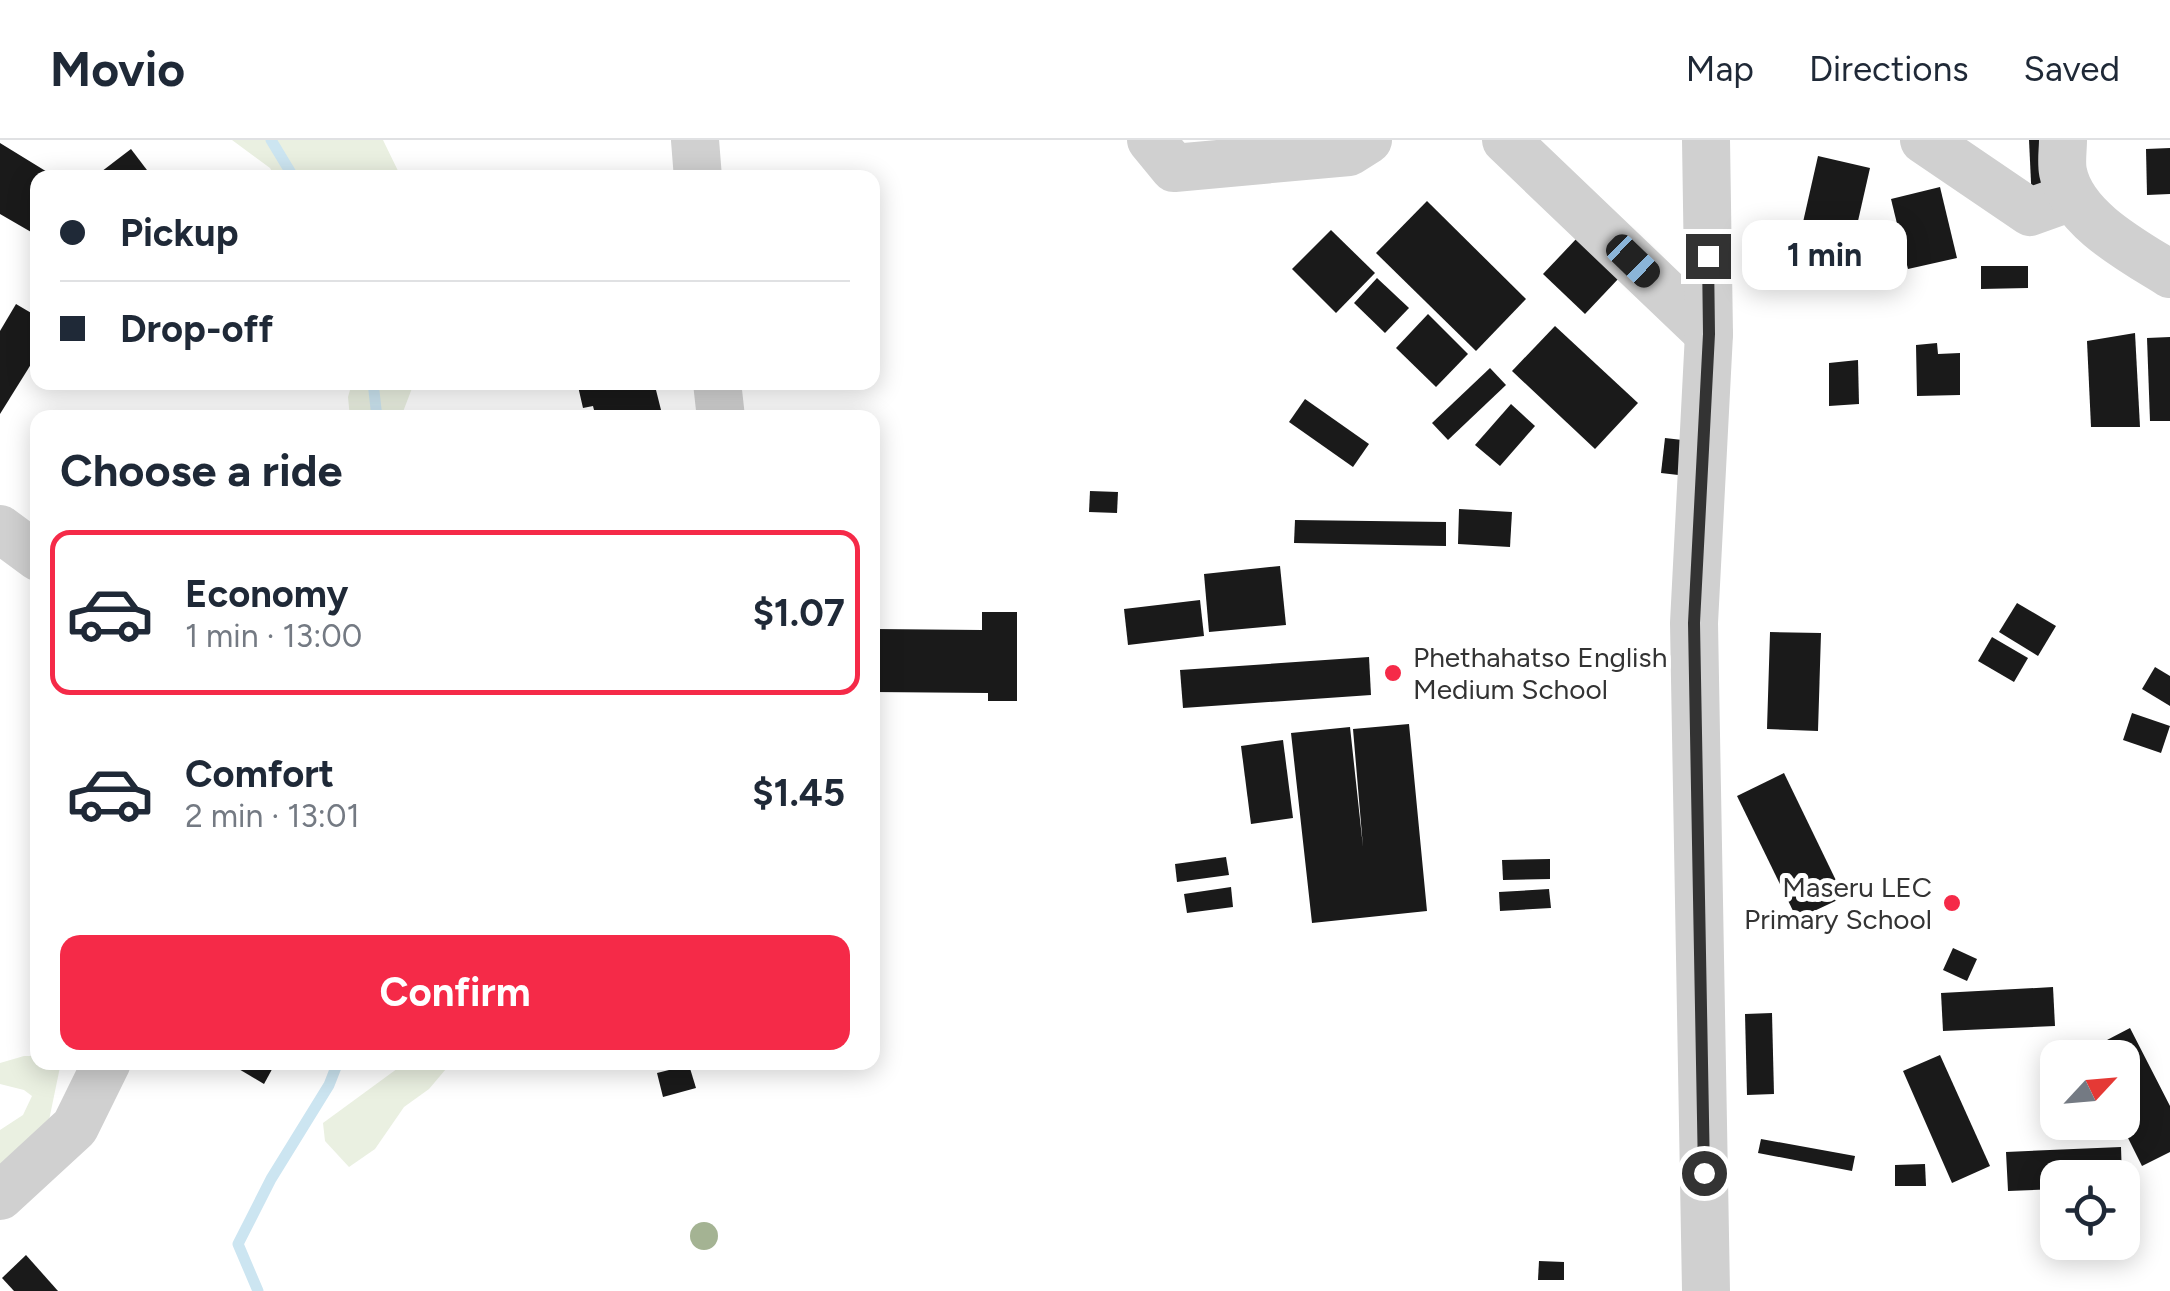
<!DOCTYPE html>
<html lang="en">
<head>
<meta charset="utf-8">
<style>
	:root { --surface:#fff; --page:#f2f2f3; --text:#1f2937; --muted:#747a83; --line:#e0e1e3; --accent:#f52a48 }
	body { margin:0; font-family:Figtree,sans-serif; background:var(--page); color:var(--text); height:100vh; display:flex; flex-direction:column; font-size:38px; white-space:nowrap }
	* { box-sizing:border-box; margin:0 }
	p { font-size:32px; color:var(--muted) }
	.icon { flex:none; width:55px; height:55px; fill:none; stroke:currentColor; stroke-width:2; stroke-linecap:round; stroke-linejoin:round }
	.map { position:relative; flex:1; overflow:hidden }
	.side { position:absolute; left:30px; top:270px; width:850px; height:660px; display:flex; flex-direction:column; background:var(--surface); border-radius:20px; box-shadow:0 5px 25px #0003 }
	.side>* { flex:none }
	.banner { position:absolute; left:30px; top:30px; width:850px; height:220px; border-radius:20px; box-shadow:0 5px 25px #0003; display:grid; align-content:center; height:220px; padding:0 30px; background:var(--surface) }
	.needle { width:65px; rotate:64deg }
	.buttons { position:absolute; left:2040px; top:900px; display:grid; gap:20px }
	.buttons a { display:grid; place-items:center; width:100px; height:100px; border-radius:20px; background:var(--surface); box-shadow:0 5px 25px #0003; font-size:50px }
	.end { position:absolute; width:45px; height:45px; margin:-22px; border:12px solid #333; background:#fff; box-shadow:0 0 0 5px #fff }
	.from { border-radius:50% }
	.bubble { position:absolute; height:70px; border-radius:20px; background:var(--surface); box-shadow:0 5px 25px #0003; font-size:32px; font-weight:700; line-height:70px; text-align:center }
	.car { position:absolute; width:30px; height:60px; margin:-30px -15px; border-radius:12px; box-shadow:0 0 8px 2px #0007; background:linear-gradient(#222 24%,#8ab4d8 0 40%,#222 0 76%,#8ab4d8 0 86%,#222 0) }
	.banner b { display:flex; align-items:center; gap:35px; height:95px; font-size:38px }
	.banner b+b { border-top:2px solid var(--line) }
	.banner i { width:25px; height:25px; background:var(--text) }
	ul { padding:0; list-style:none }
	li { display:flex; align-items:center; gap:30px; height:165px; margin:0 20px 15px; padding:0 10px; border:5px solid transparent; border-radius:20px }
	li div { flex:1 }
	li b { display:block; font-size:38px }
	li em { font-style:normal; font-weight:700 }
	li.active { border-color:var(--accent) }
	li>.icon { width:90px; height:90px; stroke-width:1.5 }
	h2 { padding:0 30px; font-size:45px; line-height:120px }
	.button { display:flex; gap:20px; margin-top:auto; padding:20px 30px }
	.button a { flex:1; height:115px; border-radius:20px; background:var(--accent); color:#fff; font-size:40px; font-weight:700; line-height:115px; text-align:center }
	header { display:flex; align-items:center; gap:60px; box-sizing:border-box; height:140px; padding:0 50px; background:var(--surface); border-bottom:2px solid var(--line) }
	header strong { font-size:48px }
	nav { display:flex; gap:55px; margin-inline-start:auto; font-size:35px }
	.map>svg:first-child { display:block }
	.green { fill:#eaf0e1 }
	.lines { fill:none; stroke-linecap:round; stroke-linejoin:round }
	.stream { stroke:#cce5f1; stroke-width:11 }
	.building { fill:#1a1a1a }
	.minor { stroke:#d0d0d0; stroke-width:48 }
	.tree { fill:#a4b393 }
	.route { stroke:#333; stroke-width:12 }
	.poi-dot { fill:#f52a48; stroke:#fff; stroke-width:4 }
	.labels { text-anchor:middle; stroke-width:10; stroke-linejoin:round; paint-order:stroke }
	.poi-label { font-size:28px; fill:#333; stroke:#fff; text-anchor:start }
</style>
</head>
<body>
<header>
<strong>Movio</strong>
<nav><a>Map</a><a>Directions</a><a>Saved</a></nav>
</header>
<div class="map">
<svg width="2170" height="1151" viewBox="0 0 2170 1151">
	<rect width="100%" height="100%" fill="#fff"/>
	<g class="green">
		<polygon points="232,0 383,0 401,37 275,37 270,28"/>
		<polygon points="352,243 352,242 414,243 401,277 350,278 348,257"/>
		<polygon points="24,916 37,916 38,922 55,923 60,927 47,990 0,1053 0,990 23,975 32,956 24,950 0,944 0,923"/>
		<polygon points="405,923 451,923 429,949 404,967 375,1009 349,1027 325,1001 323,983"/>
	</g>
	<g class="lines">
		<g class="stream">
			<polyline points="271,0 294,38"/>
			<polyline points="373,242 377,278"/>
			<polyline points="258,1151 238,1104 271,1039 329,945 338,922"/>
		</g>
	</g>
	<g class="building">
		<polygon points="2029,0 2054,0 2055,63 2032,63"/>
		<polygon points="0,3 57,38 38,38 38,96 0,74"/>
		<polygon points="2170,8 2170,54 2147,55 2146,9"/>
		<polygon points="131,9 153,38 93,38"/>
		<polygon points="1818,16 1870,28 1853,103 1801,91"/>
		<polygon points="1940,47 1957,118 1908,129 1891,59"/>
		<polygon points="1427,61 1526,159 1476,211 1376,113"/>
		<polygon points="1331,90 1375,133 1336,173 1292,129"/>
		<polygon points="1578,97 1620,137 1585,174 1543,134"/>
		<polygon points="1981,126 2028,126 2028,148 1981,149"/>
		<polygon points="1377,138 1409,168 1385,193 1354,163"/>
		<polygon points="16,164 38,177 38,213 0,274 0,191"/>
		<polygon points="1428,174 1468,214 1436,247 1396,208"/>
		<polygon points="1555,186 1638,263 1595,309 1512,231"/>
		<polygon points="2135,193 2140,287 2091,287 2087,201"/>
		<polygon points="2170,197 2170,281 2150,281 2147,198"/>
		<polygon points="1937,203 1938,214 1960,213 1960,255 1917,256 1916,205"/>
		<polygon points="1858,220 1859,264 1829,266 1829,223"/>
		<polygon points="1490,228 1506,245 1448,300 1432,283"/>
		<polygon points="577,242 654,242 663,278 596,278 593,266 583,268"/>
		<polygon points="1305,259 1369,304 1353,327 1289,282"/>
		<polygon points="1511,264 1535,286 1500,326 1475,305"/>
		<polygon points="1665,298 1691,301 1687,336 1661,333"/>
		<polygon points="1090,351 1118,352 1117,373 1089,372"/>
		<polygon points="1459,369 1512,372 1510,407 1458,404"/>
		<polygon points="1295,380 1446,382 1446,406 1294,403"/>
		<polygon points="1280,426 1286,485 1209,492 1204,434"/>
		<polygon points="1200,460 1204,496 1128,505 1124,469"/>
		<polygon points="2017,463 2056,486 2038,516 1999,492"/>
		<polygon points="982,472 1017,472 1017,561 988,561 988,553 874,552 874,489 982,490"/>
		<polygon points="1770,492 1821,493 1818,591 1767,589"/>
		<polygon points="1992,497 2028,518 2014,542 1978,521"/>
		<polygon points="1369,517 1371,555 1183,568 1180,530"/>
		<polygon points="2155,527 2170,536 2170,566 2142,549"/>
		<polygon points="2132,573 2170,586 2161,613 2123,600"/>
		<polygon points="1409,584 1427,771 1312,783 1291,593 1350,587 1363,707 1353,589"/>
		<polygon points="1283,600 1293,678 1251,684 1241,606"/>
		<polygon points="1784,633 1844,757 1797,779 1737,656"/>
		<polygon points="1226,717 1229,735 1177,742 1175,724"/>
		<polygon points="1550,719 1550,739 1503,740 1502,720"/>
		<polygon points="1231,747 1233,767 1187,773 1184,754"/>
		<polygon points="1549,749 1551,768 1500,771 1499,752"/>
		<polygon points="1953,808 1977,819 1967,841 1943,830"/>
		<polygon points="2053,847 2055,886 1943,891 1941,853"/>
		<polygon points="1772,873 1774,954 1747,955 1745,874"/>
		<polygon points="2130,888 2170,966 2170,1012 2142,1026 2120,982 2122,982 2122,918 2087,918 2084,912"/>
		<polygon points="1940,915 1990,1026 1952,1043 1903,931"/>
		<polygon points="227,922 276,922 264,944"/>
		<polygon points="689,925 696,948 663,957 657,933"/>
		<polygon points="1761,999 1855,1016 1852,1031 1758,1013"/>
		<polygon points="2121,1007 2122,1038 2058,1038 2058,1049 2008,1051 2006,1012"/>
		<polygon points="1925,1024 1926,1046 1895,1046 1895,1025"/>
		<polygon points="26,1115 58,1151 14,1151 2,1138"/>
		<polygon points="1539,1121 1564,1122 1564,1140 1538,1140"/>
	</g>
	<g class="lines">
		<g class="minor">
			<polyline points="695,0 698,38"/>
			<polyline points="1151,0 1174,28 1349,12 1368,0"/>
			<polyline points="1506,0 1709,194"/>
			<polyline points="1706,0 1709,194 1694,483 1706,1151"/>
			<polyline points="1924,0 2030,72 2072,57"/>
			<path d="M2063,0C2063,10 2061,22 2063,32C2072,79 2133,111 2170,134"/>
			<polyline points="717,242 721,278"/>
			<polyline points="0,389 38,417"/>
			<polyline points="0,1056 75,987 107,922"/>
		</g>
	</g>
	<circle class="tree" cx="704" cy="1096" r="14"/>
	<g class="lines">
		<polyline class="route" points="1704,1033 1694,483 1709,194 1708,116"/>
	</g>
	<g class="poi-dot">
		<circle cx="1393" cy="533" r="10"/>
		<circle cx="1952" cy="763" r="10"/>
	</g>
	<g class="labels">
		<g class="poi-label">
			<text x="1413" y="527">Phethahatso English<tspan x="1413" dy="32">Medium School</tspan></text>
			<text x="1932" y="757" text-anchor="end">Maseru LEC<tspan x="1932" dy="32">Primary School</tspan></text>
		</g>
	</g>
</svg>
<div class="buttons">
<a><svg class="needle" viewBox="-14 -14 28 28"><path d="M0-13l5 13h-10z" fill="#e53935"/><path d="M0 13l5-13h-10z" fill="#747a83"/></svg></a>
<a><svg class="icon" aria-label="locate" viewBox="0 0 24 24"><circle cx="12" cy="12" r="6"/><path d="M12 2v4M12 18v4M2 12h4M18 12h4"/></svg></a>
</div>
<i class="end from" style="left:1704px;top:1033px"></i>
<i class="end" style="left:1708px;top:116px"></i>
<div class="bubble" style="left:1742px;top:80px;width:165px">1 min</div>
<i class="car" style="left:1633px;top:121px;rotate:134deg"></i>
<div class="banner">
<b><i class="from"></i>Pickup</b>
<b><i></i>Drop-off</b>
</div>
<section class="side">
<h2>Choose a ride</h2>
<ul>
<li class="active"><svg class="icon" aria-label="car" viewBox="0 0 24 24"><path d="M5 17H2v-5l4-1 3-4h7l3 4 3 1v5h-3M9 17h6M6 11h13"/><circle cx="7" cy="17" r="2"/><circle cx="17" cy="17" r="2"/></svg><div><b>Economy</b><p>1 min · 13:00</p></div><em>$1.07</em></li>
<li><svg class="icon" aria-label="car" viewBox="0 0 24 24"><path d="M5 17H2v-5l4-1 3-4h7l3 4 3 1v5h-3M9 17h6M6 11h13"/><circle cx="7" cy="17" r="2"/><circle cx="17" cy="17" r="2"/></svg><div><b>Comfort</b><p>2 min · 13:01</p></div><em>$1.45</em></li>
</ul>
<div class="button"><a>Confirm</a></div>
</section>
</div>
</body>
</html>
